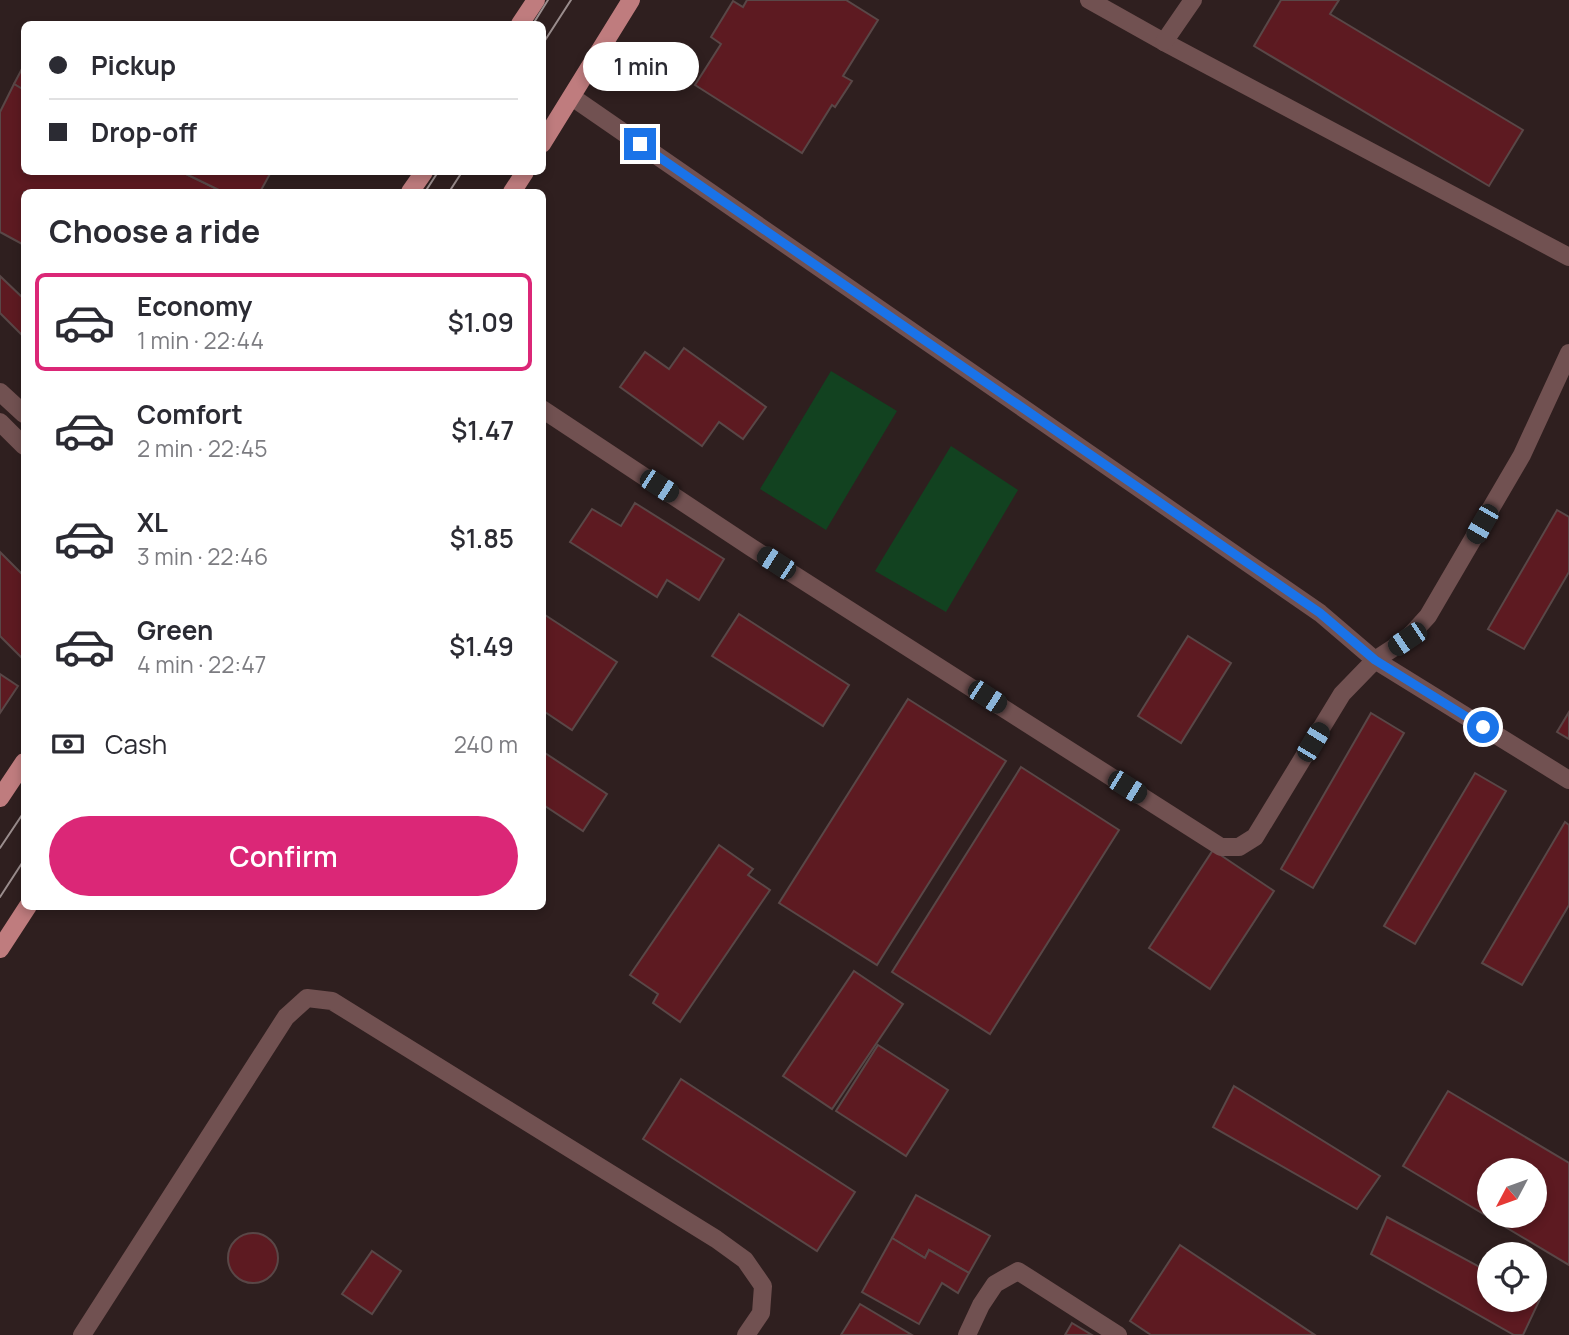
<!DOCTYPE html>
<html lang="en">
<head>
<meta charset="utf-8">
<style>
	:root { --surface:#fff; --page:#f2f2f3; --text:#2b2b33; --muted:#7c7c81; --line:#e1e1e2; --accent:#db2777 }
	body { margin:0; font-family:Manrope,sans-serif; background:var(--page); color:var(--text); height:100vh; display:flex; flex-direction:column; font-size:26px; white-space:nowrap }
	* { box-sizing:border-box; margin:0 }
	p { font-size:23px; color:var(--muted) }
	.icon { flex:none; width:38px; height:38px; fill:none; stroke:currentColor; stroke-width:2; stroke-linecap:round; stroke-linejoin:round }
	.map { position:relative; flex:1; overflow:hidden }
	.drawer { position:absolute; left:21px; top:189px; width:525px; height:721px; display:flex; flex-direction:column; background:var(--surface); border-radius:10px; box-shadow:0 4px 10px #0003 }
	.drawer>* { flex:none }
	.hud { position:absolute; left:21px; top:21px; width:525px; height:154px; border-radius:10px; box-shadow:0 4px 10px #0003; display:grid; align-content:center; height:154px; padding:0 28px; background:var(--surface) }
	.needle { width:46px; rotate:229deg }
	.fabs { position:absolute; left:1477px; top:1158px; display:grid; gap:14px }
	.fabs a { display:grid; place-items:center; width:70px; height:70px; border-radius:50%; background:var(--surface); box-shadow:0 4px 10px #0003; font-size:35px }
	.end { position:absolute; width:32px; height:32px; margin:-16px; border:9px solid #1a73e8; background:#fff; box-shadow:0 0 0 4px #fff }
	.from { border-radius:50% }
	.bubble { position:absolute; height:49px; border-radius:24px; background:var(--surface); box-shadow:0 4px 10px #0003; font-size:23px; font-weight:600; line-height:49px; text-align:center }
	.car { position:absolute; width:21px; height:42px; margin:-21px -10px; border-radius:9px; box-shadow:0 0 5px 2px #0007; background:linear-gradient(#222 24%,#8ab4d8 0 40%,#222 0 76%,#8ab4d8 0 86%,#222 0) }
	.hud b { display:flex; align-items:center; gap:24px; height:66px; font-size:26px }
	.hud b+b { border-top:2px solid var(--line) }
	.hud i { width:18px; height:18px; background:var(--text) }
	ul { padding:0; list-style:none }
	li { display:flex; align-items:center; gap:21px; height:98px; margin:0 14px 10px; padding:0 14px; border:4px solid transparent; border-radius:10px }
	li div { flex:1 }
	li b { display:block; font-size:26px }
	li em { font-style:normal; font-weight:600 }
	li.current { border-color:var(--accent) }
	li>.icon { width:63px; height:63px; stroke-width:1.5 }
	h2 { padding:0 28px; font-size:32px; line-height:84px }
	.pay { display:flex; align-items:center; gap:18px; height:77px; padding:0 28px; font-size:26px }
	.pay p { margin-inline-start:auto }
	.cta { display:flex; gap:14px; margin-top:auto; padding:14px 28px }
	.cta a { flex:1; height:80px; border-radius:42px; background:var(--accent); color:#fff; font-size:28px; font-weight:600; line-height:80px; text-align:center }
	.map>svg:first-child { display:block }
	.green { fill:#124220 }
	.building { fill:#5d1a21; stroke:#594747; stroke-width:2; fill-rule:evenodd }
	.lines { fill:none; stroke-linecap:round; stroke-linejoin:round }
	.minor { stroke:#715151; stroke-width:18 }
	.major { stroke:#bf7c7e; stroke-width:18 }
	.tram { stroke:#9a8d8d; stroke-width:2 }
	.route { stroke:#1a73e8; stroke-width:9 }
</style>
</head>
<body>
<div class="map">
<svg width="1569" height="1335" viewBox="0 0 1569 1335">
	<rect width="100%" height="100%" fill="#2f1f1f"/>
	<g class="green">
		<polygon points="831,371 897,411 826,530 760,489"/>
		<polygon points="951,446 1018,490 946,612 875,571"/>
	</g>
	<g class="building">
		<polygon points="747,0 846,0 878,20 843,76 852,81 835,107 832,105 802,153 695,85 721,44 711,37 733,1 743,7"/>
		<polygon points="1281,0 1339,0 1330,14 1523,130 1489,186 1254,46"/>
		<polygon points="24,65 24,90 14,84"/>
		<polygon points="14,84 24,90 24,172 182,172 223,192 24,192 24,245 0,232 0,112"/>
		<polygon points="182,172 271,172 260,192 223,192"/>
		<polygon points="0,276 24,299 24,337 0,313"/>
		<polygon points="684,348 766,407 743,439 719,422 702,446 620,387 645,352 669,369"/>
		<polygon points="635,503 724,559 699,600 667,580 657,597 570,542 592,509 621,526"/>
		<polygon points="1557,510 1569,517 1569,572 1524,649 1488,629"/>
		<polygon points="0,552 24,576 24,660 0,636"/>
		<polygon points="542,613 617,662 572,730 542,710"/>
		<polygon points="739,614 849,685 823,726 712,656"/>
		<polygon points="1188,636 1231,663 1181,743 1138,716"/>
		<polygon points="0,674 18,686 0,713"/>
		<polygon points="908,699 1006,761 877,965 779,903"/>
		<polygon points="1569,712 1569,739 1557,732"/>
		<polygon points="1371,713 1404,733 1313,888 1281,869"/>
		<polygon points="542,751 607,794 583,831 542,804"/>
		<polygon points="1021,767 1119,830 990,1034 892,972"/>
		<polygon points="1475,773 1506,791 1415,944 1384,926"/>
		<polygon points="1565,822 1569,825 1569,905 1522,985 1482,963"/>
		<polygon points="719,845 753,869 748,875 770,890 680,1022 653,1003 658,994 630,975"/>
		<polygon points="1213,850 1274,891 1210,989 1149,948"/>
		<polygon points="854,971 903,1004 832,1109 783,1076"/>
		<polygon points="878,1045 948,1090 906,1156 836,1111"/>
		<polygon points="681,1079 855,1192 817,1251 643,1139"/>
		<polygon points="1234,1086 1380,1176 1357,1209 1213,1127"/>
		<path d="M1448,1091L1569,1163V1265L1403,1166ZM1489,1171H1535V1216H1489Z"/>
		<polygon points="916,1195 990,1236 969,1273 929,1250 925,1258 892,1238"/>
		<polygon points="1387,1217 1489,1272 1489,1300 1535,1300 1535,1296 1540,1299 1523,1335 1514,1335 1371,1254"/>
		<circle cx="253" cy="1258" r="25"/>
		<polygon points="892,1238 925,1258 929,1250 969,1273 958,1293 942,1283 919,1324 862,1292"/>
		<polygon points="1180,1245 1315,1335 1151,1335 1130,1321"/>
		<polygon points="372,1251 401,1271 372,1314 342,1294"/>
		<polygon points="860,1304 912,1335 841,1335"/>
		<polygon points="1072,1323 1092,1335 1065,1335"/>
	</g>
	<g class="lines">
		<g class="minor">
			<polyline points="1089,0 1164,42 1569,257"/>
			<polyline points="1164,42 1193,0"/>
			<polyline points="572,97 1320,613 1375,660 1569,780"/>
			<polyline points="0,392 24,414"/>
			<polyline points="542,409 752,548 1221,847 1239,847 1255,837 1342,694 1375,660 1407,639 1428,616 1522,455 1569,353"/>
			<polyline points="0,422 24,446"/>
			<polyline points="82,1335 286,1017 307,998 332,1001 716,1239 745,1260 763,1286 761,1313 746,1335"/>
			<polyline points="967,1335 981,1305 995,1284 1018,1271 1118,1335"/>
		</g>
		<g class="major">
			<polyline points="520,24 536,0"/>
			<polyline points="542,144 631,0"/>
			<polyline points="410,192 424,172"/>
			<polyline points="512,192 525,172"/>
			<polyline points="0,798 24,762"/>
			<polyline points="0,949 28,906"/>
		</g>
		<g class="tram">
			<polyline points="533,24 548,0"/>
			<polyline points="542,45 571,0"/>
			<polyline points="425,192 438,172"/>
			<polyline points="449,192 462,172"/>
			<polyline points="0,848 24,812"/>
			<polyline points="0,897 24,860"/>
		</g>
	</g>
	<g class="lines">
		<polyline class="route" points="640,144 1320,613 1375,660 1483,727"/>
	</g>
</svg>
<div class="fabs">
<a><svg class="needle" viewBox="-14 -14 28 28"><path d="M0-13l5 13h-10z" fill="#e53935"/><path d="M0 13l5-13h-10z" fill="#7c7c81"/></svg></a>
<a><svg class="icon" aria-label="locate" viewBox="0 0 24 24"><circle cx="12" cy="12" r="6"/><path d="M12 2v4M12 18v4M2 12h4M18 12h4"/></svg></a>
</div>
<i class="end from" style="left:1483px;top:727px"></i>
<i class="end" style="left:640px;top:144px"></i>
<div class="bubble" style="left:583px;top:42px;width:116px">1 min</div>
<i class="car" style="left:659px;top:486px;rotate:123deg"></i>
<i class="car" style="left:1482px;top:524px;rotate:210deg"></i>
<i class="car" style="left:776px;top:563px;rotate:303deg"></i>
<i class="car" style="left:1407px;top:639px;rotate:236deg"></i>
<i class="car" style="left:987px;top:697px;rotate:123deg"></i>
<i class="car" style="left:1313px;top:742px;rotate:31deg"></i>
<i class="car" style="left:1127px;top:787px;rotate:122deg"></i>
<div class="hud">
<b><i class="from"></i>Pickup</b>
<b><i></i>Drop-off</b>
</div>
<section class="drawer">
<h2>Choose a ride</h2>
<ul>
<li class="current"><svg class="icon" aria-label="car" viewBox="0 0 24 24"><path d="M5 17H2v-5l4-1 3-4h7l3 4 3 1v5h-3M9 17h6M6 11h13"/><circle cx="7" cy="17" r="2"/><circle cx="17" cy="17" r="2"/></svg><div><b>Economy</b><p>1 min · 22:44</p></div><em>$1.09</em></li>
<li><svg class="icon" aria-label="car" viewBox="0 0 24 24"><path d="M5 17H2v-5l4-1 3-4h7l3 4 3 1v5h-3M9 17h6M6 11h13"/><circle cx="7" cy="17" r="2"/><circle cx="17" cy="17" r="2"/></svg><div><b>Comfort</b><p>2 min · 22:45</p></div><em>$1.47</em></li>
<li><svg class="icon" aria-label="car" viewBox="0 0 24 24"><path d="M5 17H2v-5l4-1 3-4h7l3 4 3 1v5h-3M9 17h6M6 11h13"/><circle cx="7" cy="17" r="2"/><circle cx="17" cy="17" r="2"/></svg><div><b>XL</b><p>3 min · 22:46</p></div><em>$1.85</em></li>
<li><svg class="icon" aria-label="car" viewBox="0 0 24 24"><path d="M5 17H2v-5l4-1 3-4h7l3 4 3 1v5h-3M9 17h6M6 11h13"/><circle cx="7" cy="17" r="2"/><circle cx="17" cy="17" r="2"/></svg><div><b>Green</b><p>4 min · 22:47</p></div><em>$1.49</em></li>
</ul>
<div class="pay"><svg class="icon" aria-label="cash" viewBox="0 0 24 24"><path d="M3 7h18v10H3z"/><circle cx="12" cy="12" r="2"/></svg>Cash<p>240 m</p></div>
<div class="cta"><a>Confirm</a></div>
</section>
</div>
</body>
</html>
